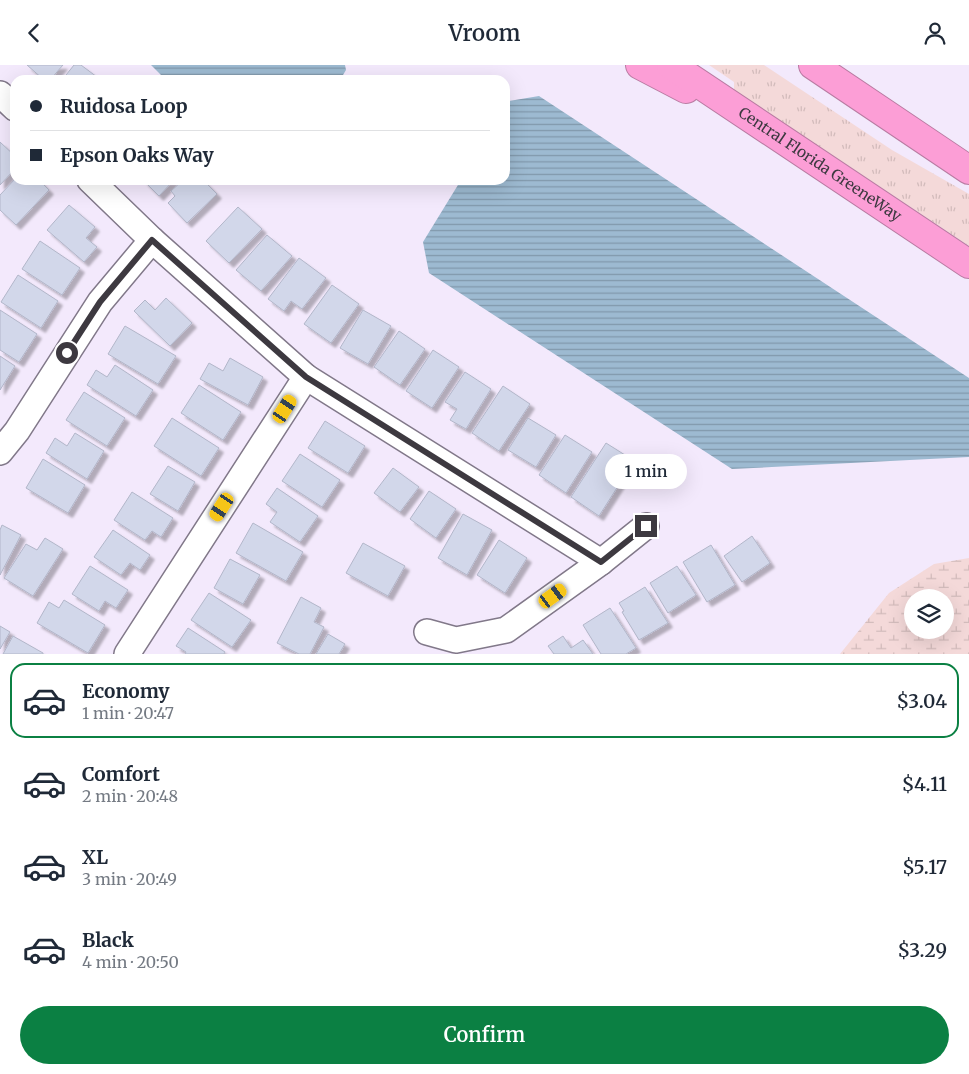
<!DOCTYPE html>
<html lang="en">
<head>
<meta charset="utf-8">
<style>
	:root { --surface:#fff; --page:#f2f2f3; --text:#1f2937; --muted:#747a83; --line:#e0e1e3; --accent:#0b8043 }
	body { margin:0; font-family:Merriweather,serif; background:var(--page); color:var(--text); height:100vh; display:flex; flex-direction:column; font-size:19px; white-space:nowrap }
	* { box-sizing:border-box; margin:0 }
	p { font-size:16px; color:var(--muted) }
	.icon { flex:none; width:28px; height:28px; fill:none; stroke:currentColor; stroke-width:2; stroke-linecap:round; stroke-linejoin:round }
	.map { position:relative; height:589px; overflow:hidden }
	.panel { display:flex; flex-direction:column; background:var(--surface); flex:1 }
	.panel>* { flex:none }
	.hud { position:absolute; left:10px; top:10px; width:500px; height:110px; border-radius:15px; box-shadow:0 5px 20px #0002; display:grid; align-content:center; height:110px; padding:0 20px; background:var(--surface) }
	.tools { position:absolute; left:904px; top:524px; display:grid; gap:10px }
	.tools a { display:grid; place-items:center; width:50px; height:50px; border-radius:50%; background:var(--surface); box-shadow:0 5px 20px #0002; font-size:25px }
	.end { position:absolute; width:22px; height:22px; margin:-11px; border:6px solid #3d3940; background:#fff; box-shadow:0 0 0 2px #fff }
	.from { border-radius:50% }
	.bubble { position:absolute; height:35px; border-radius:18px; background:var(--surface); box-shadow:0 5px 20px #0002; font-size:16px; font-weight:600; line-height:35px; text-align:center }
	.car { position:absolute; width:15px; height:30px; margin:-15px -8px; border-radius:6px; box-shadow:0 0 4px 1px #0007; background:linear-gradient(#f5c518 24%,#345 0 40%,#f5c518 0 76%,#345 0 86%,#f5c518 0) }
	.hud b { display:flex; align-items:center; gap:18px; height:48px; font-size:19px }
	.hud b+b { border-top:1px solid var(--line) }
	.hud i { width:12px; height:12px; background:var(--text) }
	ul { padding:9px 0 0; list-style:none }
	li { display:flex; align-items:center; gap:15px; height:75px; margin:0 10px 8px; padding:0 10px; border:2px solid transparent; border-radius:15px }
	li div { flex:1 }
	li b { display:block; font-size:19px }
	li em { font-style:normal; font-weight:600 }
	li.on { border-color:var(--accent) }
	li>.icon { width:45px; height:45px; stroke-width:1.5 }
	.primary-button { display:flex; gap:10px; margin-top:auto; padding:10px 20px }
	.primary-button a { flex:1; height:58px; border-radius:30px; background:var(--accent); color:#fff; font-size:20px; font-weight:600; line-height:58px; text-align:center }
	header { display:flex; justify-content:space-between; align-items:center; height:65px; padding:0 20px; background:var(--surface); font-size:22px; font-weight:600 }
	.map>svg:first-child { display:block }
	.grass { fill:url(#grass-tufts) }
	.wetland { fill:url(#wetland-marsh); fill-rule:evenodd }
	.water { fill:url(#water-rules) }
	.building { fill:#d2d7ea; stroke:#b2b6c9; filter:url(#shadow) }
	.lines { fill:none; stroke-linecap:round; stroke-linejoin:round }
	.minor-casing { stroke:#817889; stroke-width:28 }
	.highway-casing { stroke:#b97ba2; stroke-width:30 }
	.minor { stroke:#fff; stroke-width:25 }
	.highway { stroke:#fc9ed6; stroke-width:28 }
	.route { stroke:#3d3940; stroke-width:6 }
	.labels { text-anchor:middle; stroke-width:4; stroke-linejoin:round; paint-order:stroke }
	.street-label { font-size:15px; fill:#3d3940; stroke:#fcfafe }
</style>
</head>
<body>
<header><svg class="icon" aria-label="back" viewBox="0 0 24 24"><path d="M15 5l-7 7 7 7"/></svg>Vroom<svg class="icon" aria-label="person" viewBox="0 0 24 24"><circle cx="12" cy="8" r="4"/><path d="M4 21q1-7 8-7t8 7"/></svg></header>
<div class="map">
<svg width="969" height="589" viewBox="0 0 969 589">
	<defs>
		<pattern id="grass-tufts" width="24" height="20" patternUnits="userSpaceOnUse" patternTransform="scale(1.25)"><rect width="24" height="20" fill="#f4d9d9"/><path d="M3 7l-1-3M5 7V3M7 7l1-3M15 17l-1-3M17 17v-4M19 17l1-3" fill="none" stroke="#d2bbbb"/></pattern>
		<pattern id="wetland-marsh" width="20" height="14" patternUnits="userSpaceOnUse" patternTransform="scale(1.25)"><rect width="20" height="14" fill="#f4d9d9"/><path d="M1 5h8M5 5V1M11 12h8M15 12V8" fill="none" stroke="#d2bbbb"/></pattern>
		<pattern id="water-rules" width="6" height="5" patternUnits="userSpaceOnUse" patternTransform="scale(1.25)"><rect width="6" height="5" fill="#9dbad1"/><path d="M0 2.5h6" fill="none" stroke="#8198ab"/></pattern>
		<filter id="shadow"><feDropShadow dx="4.5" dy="4.5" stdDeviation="1" flood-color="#0004"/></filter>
	</defs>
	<rect width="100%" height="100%" fill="#f3e9fc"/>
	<polygon class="grass" points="709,0 764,0 892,85 969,129 969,181 734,25 734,17"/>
	<path class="wetland" d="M969,493V589H840L889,528L934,499ZM912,532H945V565H912Z"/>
	<g class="water">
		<polygon points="151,0 345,0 346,5 340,15 166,15"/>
		<polygon points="539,31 969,313 969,392 732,404 429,208 423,177 461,115 505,115 505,41 509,36"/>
	</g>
	<g class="building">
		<polygon points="27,0 63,0 50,15 44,15"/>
		<polygon points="74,0 81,0 101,15 62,15"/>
		<polygon points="0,77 15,91 15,104 0,120"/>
		<polygon points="15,114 39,115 49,125 16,160 0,145 0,130"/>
		<polygon points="143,115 174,115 159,131"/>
		<polygon points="183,115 203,115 217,129 187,158 168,138 175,131 171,126"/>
		<polygon points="69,140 95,162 86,173 97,182 84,197 47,165"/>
		<polygon points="238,142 262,164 229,198 206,176"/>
		<polygon points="267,170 292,191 261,226 236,205"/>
		<polygon points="40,176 80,203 62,230 22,204"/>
		<polygon points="299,193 326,213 302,244 291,236 284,246 268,234"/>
		<polygon points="18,210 58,236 41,263 1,237"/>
		<polygon points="332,220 359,239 331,278 304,259"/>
		<polygon points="166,233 192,258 170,281 134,246 145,235 155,245"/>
		<polygon points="0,245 37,269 19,297 0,285"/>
		<polygon points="363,245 391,261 368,299 340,283"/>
		<polygon points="125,261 176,291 158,319 108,289"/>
		<polygon points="399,266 425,284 400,320 374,302"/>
		<polygon points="433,285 459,302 432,343 406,326"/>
		<polygon points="0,291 15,301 0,325"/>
		<polygon points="230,293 263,312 248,340 200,314 209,298 223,306"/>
		<polygon points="115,300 153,325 136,351 87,320 96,305 107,312"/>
		<polygon points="465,307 491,324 466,364 450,355 457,344 445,337"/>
		<polygon points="199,320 241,347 223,375 181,348"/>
		<polygon points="503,321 530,339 499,386 472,368"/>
		<polygon points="84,327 125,353 107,381 66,355"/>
		<polygon points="172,353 219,383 201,411 154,381"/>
		<polygon points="528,353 556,370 536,402 508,385"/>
		<polygon points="325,356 365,381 348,408 308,383"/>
		<polygon points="75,368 104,386 87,414 46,388 55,373 67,381"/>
		<polygon points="565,370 592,387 566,428 539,410"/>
		<polygon points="606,378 625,390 617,401 627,407 599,451 571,432"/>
		<polygon points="300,389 340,415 322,442 282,416"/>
		<polygon points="43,394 85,420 68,448 26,423"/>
		<polygon points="168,401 195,417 178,446 150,429"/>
		<polygon points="393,403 419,422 400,447 374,428"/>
		<polygon points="277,423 318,451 300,477 270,457 277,447 266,439"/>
		<polygon points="429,426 456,444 436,473 410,454"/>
		<polygon points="132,427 173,453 161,472 152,466 145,475 114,455"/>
		<polygon points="463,449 492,465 467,510 438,493"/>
		<polygon points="253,458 303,487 286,516 236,488"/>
		<polygon points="2,460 21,470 0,510 0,465"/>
		<polygon points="113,465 150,490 140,505 130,498 121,510 94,492"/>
		<polygon points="752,471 770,498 742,517 724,491"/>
		<polygon points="45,473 63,484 33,531 4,513 26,479 37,485"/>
		<polygon points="499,475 527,493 505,528 477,510"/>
		<polygon points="363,478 405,501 388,531 346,508"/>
		<polygon points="711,480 735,520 707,537 683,497"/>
		<polygon points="230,494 260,510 243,539 214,523"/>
		<polygon points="90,501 128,525 116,543 105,536 99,546 72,529"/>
		<polygon points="677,501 696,530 668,548 650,518"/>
		<polygon points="645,522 668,558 639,575 622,547 624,546 619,538"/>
		<polygon points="209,528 251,555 232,582 191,555"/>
		<polygon points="301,532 321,543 314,557 324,562 310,589 299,589 277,578"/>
		<polygon points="64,535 105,560 88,588 37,558 49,537 59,543"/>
		<polygon points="610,543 636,583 626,589 601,589 583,560"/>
		<polygon points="0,561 10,567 0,584"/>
		<polygon points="188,563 225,587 224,589 185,589 186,587 176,581"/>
		<polygon points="328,569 345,579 339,589 316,589"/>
		<polygon points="13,571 43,588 43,589 3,589"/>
		<polygon points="563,571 571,583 583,575 593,589 554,589 548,581"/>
	</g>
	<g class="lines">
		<g class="minor-casing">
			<g id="minor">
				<polyline points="0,29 15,43"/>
				<polyline points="90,115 152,175 306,312 601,497"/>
				<polyline points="0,387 17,366 100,237 152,175"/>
				<polyline points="427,567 456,575 506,565 601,497 646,461"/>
				<polyline points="127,589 306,312"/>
			</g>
		</g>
		<g class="highway-casing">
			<g id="highway">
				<polyline points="640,0 686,24"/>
				<path id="s1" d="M671,0L969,199"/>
				<polyline points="813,0 969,105"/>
			</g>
		</g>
		<use href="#minor" class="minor"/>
		<use href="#highway" class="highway"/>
	</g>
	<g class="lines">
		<polyline class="route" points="67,288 100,237 152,175 306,312 601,497 646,461"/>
	</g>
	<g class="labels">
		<g class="street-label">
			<text dy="5" stroke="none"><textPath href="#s1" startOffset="179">Central Florida GreeneWay</textPath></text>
		</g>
	</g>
</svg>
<div class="tools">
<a><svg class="icon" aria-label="layers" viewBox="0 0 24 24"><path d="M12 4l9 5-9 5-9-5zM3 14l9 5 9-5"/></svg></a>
</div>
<i class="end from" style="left:67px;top:288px"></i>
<i class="end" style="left:646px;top:461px"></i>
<div class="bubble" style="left:605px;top:389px;width:82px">1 min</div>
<i class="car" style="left:285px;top:344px;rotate:33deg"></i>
<i class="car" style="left:222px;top:442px;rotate:213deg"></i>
<i class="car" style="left:553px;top:531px;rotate:54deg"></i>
<div class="hud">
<b><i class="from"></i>Ruidosa Loop</b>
<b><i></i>Epson Oaks Way</b>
</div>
</div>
<section class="panel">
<ul>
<li class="on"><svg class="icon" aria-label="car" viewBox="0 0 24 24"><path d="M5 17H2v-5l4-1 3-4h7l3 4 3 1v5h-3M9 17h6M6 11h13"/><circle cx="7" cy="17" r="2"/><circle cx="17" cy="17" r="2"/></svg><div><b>Economy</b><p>1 min · 20:47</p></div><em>$3.04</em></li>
<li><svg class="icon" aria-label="car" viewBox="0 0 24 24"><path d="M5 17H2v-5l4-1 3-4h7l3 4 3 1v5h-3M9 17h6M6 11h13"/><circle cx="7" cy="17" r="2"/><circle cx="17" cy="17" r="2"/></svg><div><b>Comfort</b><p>2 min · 20:48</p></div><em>$4.11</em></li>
<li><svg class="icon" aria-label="car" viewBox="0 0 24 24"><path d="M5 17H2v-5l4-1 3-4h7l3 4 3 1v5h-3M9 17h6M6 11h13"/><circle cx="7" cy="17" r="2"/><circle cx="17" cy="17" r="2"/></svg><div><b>XL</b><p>3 min · 20:49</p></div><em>$5.17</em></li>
<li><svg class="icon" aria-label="car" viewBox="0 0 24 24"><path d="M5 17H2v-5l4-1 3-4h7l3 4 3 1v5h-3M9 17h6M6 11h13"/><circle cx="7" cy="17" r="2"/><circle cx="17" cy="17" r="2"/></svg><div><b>Black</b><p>4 min · 20:50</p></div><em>$3.29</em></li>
</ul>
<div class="primary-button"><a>Confirm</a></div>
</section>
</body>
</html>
